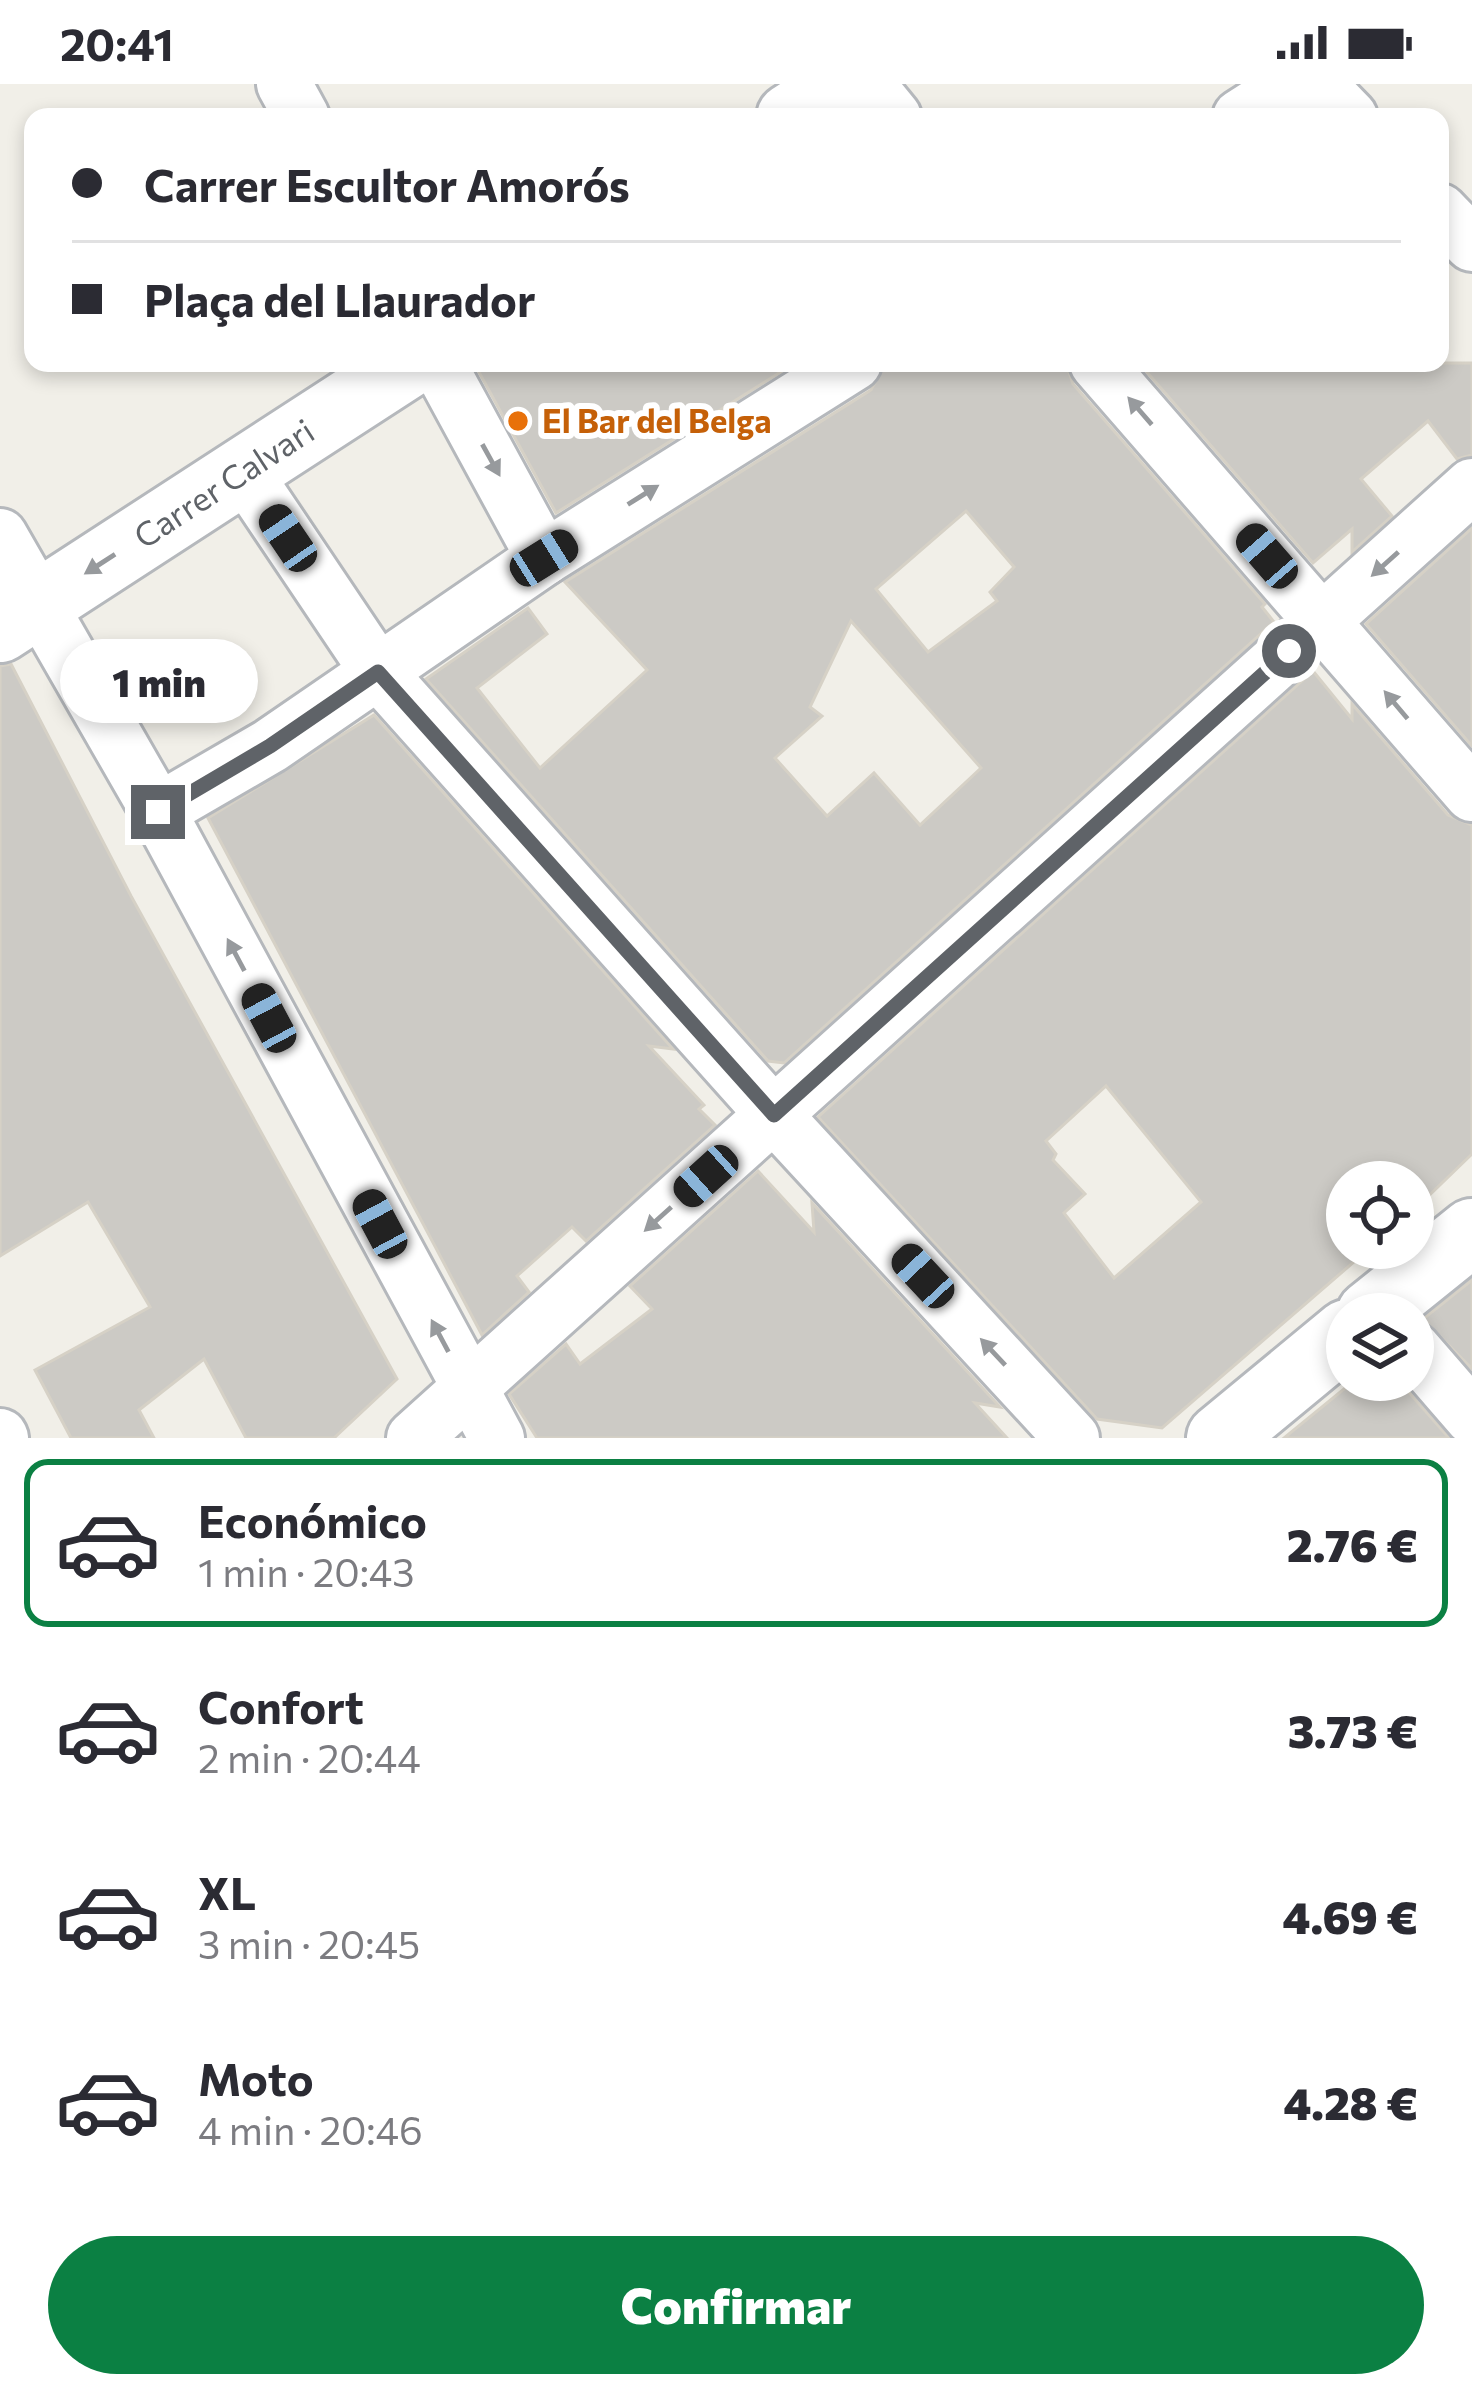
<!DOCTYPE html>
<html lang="es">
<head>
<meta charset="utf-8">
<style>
	:root { --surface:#fff; --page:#f2f2f3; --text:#2b2b33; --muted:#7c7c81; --line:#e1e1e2; --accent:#0b8043 }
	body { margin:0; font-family:Commissioner,sans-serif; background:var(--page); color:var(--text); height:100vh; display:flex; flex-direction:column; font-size:45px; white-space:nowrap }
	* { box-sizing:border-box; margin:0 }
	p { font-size:39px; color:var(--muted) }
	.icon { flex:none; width:66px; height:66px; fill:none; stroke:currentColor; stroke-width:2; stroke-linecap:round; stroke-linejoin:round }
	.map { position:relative; height:1354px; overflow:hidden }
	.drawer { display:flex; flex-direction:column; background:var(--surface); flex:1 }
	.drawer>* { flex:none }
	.hud { position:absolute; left:24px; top:24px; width:1425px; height:264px; border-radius:24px; box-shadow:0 6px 18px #0003; display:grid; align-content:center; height:264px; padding:0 48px; background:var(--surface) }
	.buttons { position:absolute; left:1326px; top:1077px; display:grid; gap:24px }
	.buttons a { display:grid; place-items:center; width:108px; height:108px; border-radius:50%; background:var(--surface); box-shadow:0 6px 18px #0003; font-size:60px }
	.end { position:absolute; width:54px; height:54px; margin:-27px; border:15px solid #5f6368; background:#fff; box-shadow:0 0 0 6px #fff }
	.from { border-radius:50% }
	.bubble { position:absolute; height:84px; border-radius:42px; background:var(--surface); box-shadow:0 6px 18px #0003; font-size:39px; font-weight:800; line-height:84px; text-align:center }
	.car { position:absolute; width:36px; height:72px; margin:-36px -18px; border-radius:15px; box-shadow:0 0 9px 3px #0007; background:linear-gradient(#222 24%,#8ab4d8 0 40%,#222 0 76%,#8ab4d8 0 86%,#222 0) }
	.hud b { display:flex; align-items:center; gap:42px; height:114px; font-size:45px }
	.hud b+b { border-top:3px solid var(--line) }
	.hud i { width:30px; height:30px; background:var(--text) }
	ul { padding:21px 0 0; list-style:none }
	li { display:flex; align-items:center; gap:36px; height:168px; margin:0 24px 18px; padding:0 24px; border:6px solid transparent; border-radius:24px }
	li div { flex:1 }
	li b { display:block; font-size:45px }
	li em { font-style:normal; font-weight:800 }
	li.on { border-color:var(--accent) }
	li>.icon { width:108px; height:108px; stroke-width:1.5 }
	.primary-button { display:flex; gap:24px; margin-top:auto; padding:24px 48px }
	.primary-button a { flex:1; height:138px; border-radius:72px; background:var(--accent); color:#fff; font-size:48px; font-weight:800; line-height:138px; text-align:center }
	.status { display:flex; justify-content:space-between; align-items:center; height:84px; padding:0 60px; background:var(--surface); direction:ltr }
	.status svg { height:33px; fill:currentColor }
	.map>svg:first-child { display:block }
	.building { fill:#cccac5; stroke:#d6d1c6; stroke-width:3; fill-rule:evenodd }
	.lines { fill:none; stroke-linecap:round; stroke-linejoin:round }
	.minor-casing { stroke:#b5b8bc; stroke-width:60 }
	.tertiary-casing { stroke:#b5b8bc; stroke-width:72 }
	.minor { stroke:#fff; stroke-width:54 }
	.tertiary { stroke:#fff; stroke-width:66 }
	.oneway { fill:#979a9d }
	.route { stroke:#5f6368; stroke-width:15 }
	.food-dot { fill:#e8710a; stroke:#fff; stroke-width:4.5 }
	.labels { text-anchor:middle; stroke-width:12; stroke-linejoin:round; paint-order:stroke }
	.food-label { font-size:33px; font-weight:bold; fill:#c56008; stroke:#fff; text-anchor:start }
	.street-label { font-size:33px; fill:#5f6368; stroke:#fff }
</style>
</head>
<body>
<div class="status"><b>20:41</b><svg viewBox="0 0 49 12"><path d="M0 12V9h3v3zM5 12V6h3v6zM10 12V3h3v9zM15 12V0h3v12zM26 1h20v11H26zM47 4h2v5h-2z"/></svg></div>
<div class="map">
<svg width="1472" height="1354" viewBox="0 0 1472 1354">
	<rect width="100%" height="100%" fill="#f1efe8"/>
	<g class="building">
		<polygon points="474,279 795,279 556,429"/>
		<path d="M885,279H1066L1073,300L1265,520L1262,523L1274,538L784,979L768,977L426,595L528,524L547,550L477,604L540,684L647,586L565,498L871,306ZM966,427L1014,483L990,508L997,517L928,568L876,505ZM851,537L981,684L920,741L874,689L827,732L775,674L822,632L810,623Z"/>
		<polygon points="1139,279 1472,279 1472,371 1457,375 1428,337 1361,395 1392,432 1352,468 1352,445 1313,479"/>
		<polygon points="1472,444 1472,662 1366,540"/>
		<polygon points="11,580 131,812 397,1295 334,1354 246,1354 204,1275 139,1326 154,1354 71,1354 35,1286 150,1223 88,1118 0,1172 0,582"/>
		<path d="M1313,587L1352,635V620L1448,731L1472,741V1070L1413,1127V1098H1347V1164H1370L1162,1344L1097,1335L818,1033ZM1106,1002L1201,1118L1114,1194L1064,1129L1085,1110L1053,1076L1056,1070L1046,1057Z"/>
		<polygon points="374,631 673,965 649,962 704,1021 699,1025 715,1041 586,1157 572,1143 517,1192 529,1208 482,1251 208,734"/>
		<polygon points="758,1087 814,1148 812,1119 1000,1323 975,1319 1007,1354 537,1354 509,1310 566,1260 580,1280 652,1225 630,1202"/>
		<polygon points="1472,1196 1472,1285 1423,1235"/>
		<polygon points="1355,1296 1398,1296 1449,1354 1284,1354"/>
	</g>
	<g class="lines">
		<g class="minor-casing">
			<g id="minor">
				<polyline points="284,0 302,33"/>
				<polyline points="867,0 894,33"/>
				<polyline points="1318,0 1350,33"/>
				<polyline points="1240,33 1291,0"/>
				<polyline points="1440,127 1472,160"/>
				<polyline points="438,279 544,474"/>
				<polyline points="1097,279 1472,710"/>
				<polyline points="243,387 378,588 774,1031 1072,1354"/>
				<polyline points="0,452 158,727 497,1354"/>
				<polyline points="158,727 270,662 544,474 854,279"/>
				<polyline points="1413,1265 1472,1333"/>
				<polyline points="0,1352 1,1354"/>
				<polyline points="414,1354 1472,402"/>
			</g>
		</g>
		<g class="tertiary-casing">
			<g id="tertiary">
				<polyline points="790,33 841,0"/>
				<path id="s1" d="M0,545L410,279"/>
				<polyline points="1370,1230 1472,1148"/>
				<polyline points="1220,1354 1347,1249"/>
			</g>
		</g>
		<use href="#minor" class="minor"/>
		<use href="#tertiary" class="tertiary"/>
	</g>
	<defs><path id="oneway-solid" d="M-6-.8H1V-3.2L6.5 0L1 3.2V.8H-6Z" transform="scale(3)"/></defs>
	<g class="oneway">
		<use href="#oneway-solid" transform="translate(1140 327) rotate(-131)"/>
		<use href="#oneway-solid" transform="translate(491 376) rotate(61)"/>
		<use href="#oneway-solid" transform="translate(643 411) rotate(-32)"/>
		<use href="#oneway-solid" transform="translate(100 480) rotate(147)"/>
		<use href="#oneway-solid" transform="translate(1385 480) rotate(138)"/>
		<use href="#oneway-solid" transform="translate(1396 621) rotate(-130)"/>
		<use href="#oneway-solid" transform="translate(236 871) rotate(-118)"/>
		<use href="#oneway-solid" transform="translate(658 1135) rotate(138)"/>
		<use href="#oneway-solid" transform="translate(440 1252) rotate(-118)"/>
		<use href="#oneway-solid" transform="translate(993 1268) rotate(-133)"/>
	</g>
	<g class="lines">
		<polyline class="route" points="158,728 270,662 378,588 774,1031 1289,567"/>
	</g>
	<circle class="food-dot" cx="518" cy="337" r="12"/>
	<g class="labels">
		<g class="food-label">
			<text x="542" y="349">El Bar del Belga</text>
		</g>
		<g class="street-label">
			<text dy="12" stroke="none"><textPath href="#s1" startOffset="267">Carrer Calvari</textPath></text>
		</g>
	</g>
</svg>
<div class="buttons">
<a><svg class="icon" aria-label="locate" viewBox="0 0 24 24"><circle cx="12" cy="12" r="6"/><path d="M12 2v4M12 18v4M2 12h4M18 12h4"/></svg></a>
<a><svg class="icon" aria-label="layers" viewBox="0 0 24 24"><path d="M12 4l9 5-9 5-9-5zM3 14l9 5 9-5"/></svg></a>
</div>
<i class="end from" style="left:1289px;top:567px"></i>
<i class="end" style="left:158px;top:728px"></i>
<div class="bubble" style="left:60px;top:555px;width:198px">1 min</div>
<i class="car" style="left:288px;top:454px;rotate:326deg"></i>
<i class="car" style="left:1267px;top:472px;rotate:319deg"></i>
<i class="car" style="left:544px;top:474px;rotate:58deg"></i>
<i class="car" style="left:269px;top:934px;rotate:332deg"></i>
<i class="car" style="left:706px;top:1092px;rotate:228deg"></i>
<i class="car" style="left:380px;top:1140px;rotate:332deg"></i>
<i class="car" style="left:923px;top:1192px;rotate:317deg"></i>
<div class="hud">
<b><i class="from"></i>Carrer Escultor Amorós</b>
<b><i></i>Plaça del Llaurador</b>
</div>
</div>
<section class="drawer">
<ul>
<li class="on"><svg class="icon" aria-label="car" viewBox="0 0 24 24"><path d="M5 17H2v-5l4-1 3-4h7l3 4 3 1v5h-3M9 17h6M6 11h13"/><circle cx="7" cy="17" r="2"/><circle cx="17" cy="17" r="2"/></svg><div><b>Económico</b><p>1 min · 20:43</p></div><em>2.76 €</em></li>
<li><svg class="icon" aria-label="car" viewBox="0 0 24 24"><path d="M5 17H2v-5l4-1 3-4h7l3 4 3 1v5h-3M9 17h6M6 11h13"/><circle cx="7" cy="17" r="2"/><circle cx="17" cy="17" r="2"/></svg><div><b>Confort</b><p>2 min · 20:44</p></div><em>3.73 €</em></li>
<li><svg class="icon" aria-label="car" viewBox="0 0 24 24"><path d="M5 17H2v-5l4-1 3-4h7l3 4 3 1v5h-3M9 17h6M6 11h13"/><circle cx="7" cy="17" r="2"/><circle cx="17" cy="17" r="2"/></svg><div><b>XL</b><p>3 min · 20:45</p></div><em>4.69 €</em></li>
<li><svg class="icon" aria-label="car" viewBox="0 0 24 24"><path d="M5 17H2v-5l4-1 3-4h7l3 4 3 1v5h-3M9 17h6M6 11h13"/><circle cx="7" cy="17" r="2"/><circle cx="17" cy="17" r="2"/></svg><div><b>Moto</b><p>4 min · 20:46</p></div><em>4.28 €</em></li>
</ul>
<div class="primary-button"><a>Confirmar</a></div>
</section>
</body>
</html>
